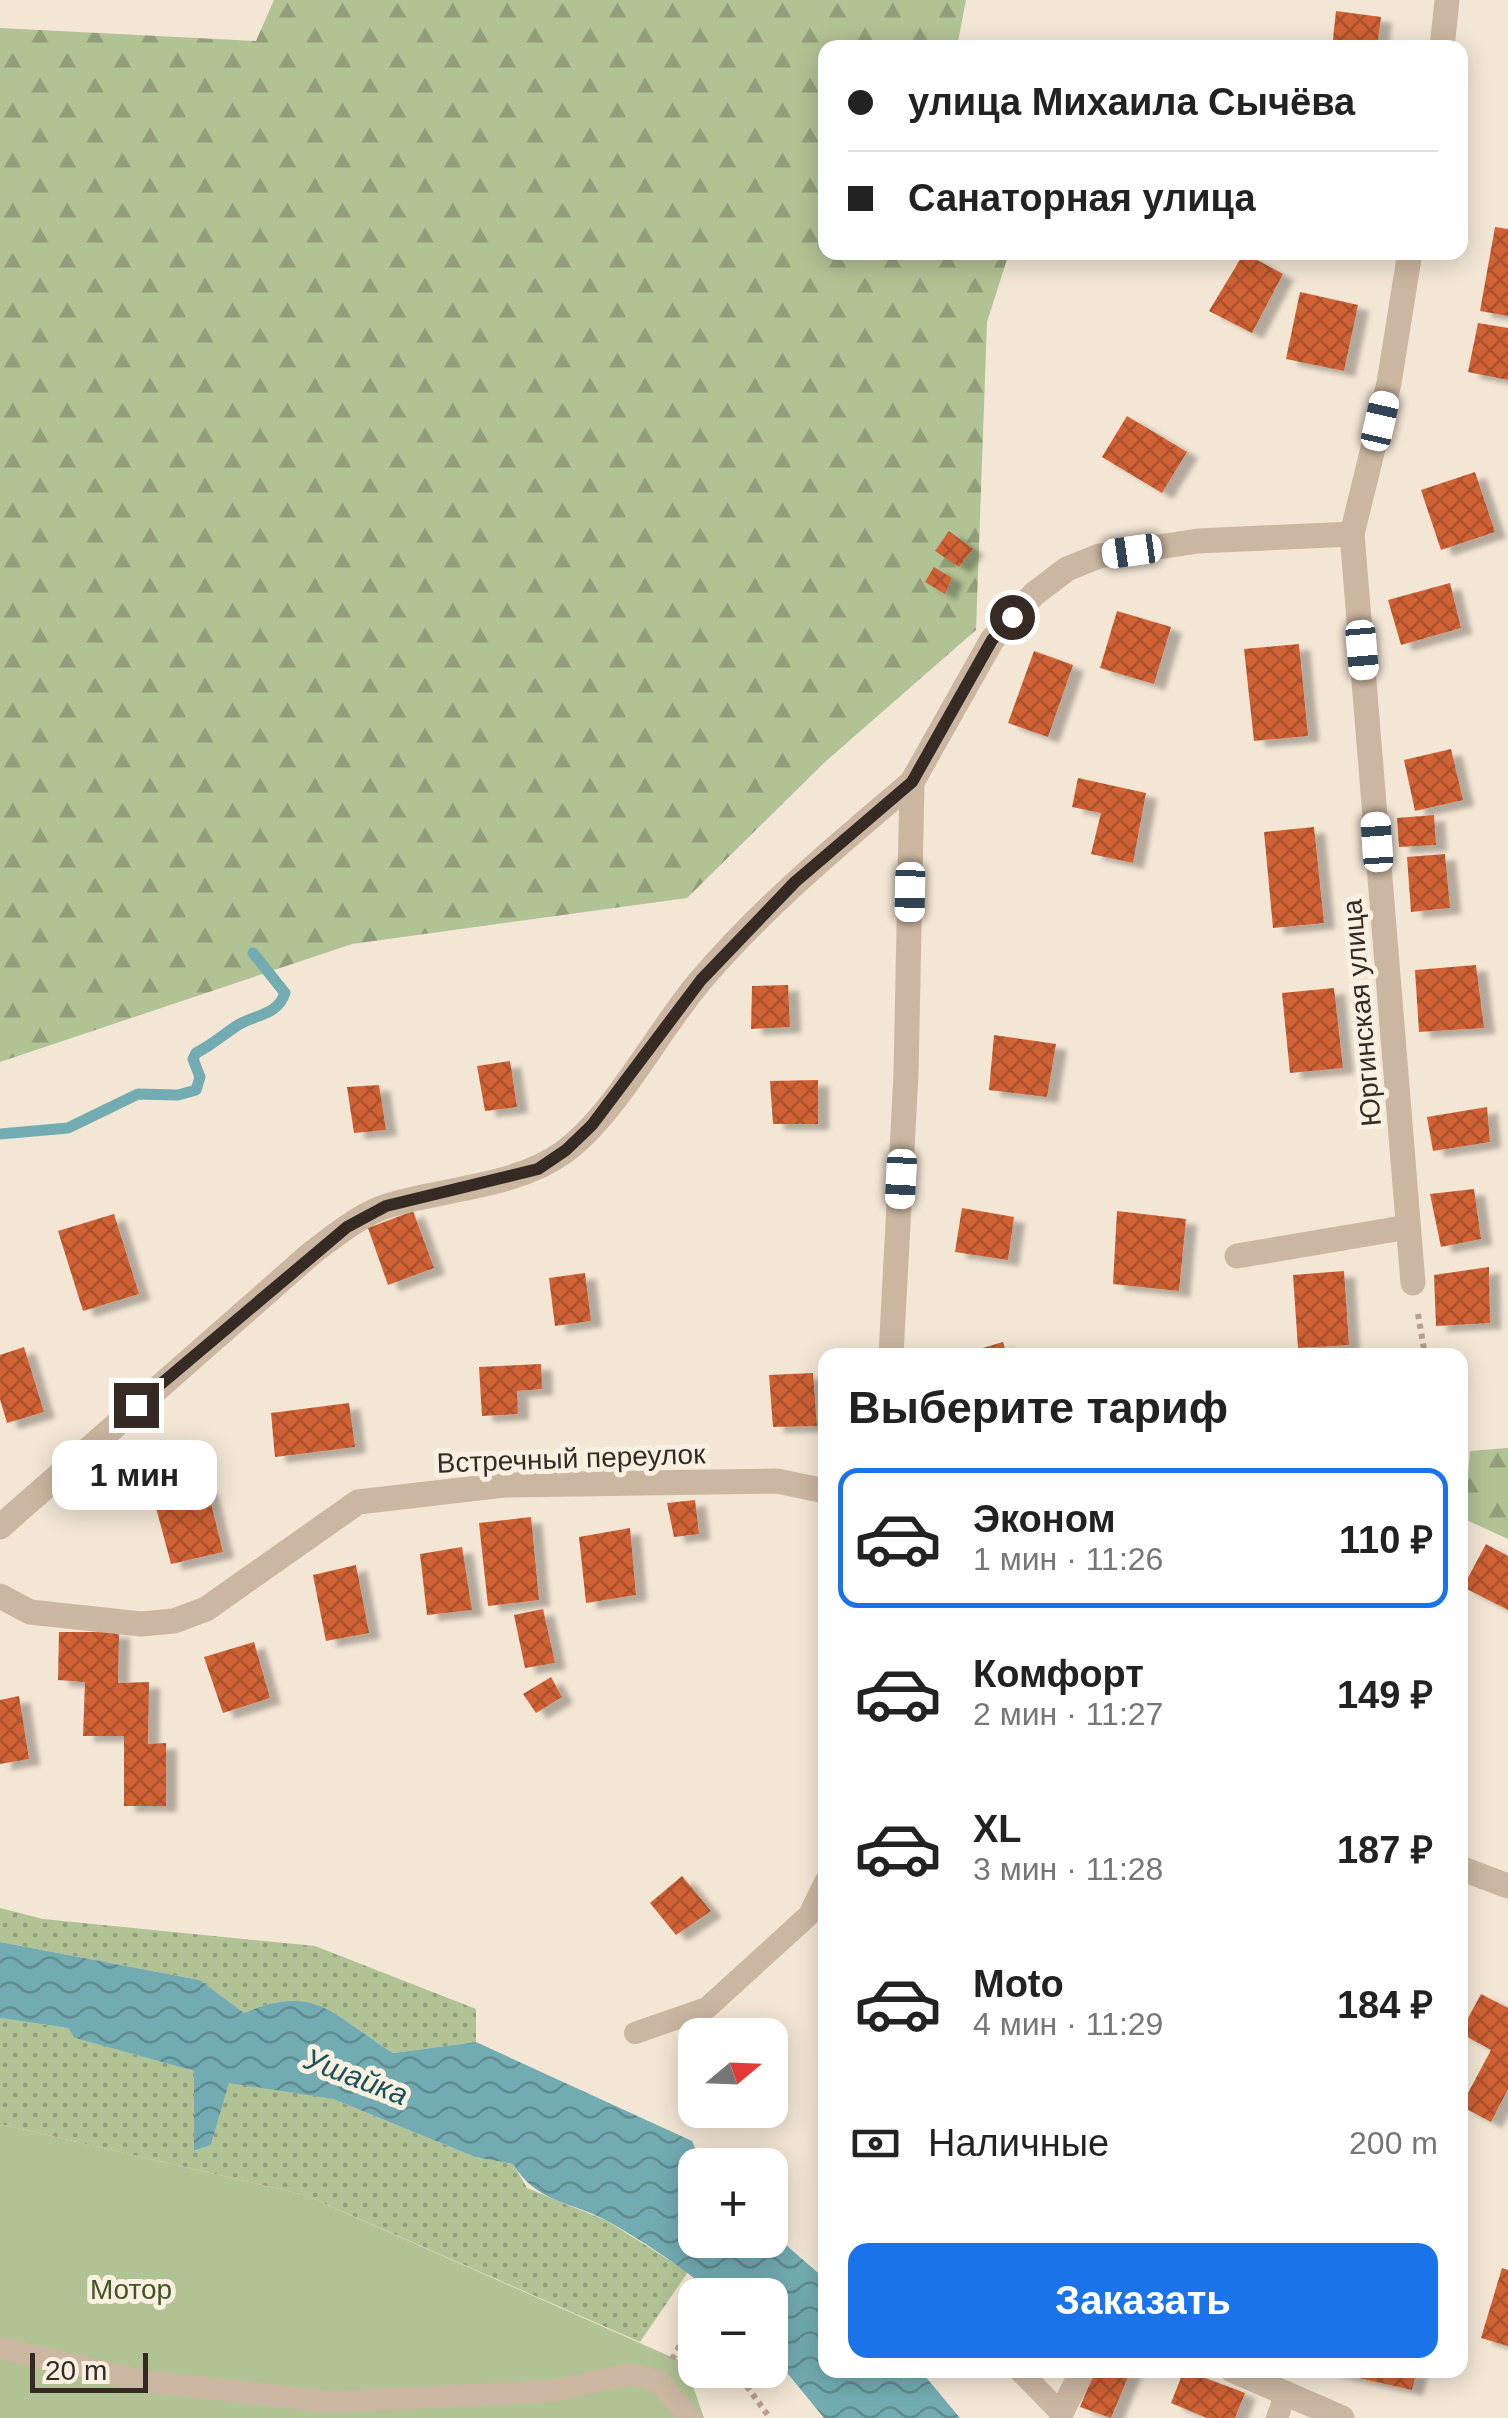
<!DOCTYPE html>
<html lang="ru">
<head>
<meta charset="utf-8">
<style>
	:root { --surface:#fff; --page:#f6f6f6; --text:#222; --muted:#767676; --line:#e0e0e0; --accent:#1a73e8 }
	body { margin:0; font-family:Arial,sans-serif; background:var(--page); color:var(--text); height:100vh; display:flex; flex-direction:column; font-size:38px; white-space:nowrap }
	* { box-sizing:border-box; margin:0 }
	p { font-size:32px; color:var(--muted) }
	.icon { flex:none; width:55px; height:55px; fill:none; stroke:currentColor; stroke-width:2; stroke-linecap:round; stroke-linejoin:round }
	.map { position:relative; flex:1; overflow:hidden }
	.drawer { position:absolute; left:818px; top:1348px; width:650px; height:1030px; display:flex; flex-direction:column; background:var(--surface); border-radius:20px; box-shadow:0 5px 25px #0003 }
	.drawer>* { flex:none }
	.banner { position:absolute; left:818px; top:40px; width:650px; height:220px; border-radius:20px; box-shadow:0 5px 25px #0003; display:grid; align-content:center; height:220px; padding:0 30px; background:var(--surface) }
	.needle { width:65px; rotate:71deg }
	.fabs { position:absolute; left:678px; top:2018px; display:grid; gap:20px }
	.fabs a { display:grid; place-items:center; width:110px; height:110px; border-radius:20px; background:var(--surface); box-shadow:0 5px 25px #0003; font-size:50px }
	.scale { position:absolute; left:30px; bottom:25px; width:118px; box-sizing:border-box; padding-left:10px; border:5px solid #352a24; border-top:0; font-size:28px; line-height:35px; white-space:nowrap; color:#352a24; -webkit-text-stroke:8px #faf0e1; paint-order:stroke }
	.end { position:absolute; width:45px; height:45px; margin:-22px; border:12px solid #352a24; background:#fff; box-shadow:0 0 0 5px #fff }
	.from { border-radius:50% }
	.bubble { position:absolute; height:70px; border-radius:20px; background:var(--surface); box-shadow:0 5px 25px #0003; font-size:32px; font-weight:700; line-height:70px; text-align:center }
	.car { position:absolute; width:30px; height:60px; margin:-30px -15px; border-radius:12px; box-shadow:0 0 8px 2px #0007; background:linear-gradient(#fff 24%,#345 0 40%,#fff 0 76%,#345 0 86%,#fff 0) }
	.banner b { display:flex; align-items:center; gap:35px; height:95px; font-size:38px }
	.banner b+b { border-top:2px solid var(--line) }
	.banner i { width:25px; height:25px; background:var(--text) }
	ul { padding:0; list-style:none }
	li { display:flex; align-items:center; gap:30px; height:140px; margin:0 20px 15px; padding:0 10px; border:5px solid transparent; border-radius:20px }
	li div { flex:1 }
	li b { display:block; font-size:38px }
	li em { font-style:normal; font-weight:700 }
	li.selected { border-color:var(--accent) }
	li>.icon { width:90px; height:90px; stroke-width:1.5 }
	h2 { padding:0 30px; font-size:45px; line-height:120px }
	.pay { display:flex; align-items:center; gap:25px; height:110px; padding:0 30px; font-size:38px }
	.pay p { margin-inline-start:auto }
	.primary-button { display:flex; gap:20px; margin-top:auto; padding:20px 30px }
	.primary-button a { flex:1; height:115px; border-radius:20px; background:var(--accent); color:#fff; font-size:40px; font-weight:700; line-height:115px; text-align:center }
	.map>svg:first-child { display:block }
	.grass { fill:url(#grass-dots) }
	.forest { fill:url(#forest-firs) }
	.green { fill:#b1c294 }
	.water { fill:url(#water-waves) }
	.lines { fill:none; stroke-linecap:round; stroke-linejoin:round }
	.stream { stroke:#72acb2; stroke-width:11 }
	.building { fill:url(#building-cross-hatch); filter:url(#shadow) }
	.path { stroke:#b7a08b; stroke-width:6; stroke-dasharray:5 5; stroke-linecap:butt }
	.service { stroke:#cbb6a1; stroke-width:22 }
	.minor { stroke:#cbb6a1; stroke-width:25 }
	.route { stroke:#352a24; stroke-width:12 }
	.labels { text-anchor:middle; stroke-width:10; stroke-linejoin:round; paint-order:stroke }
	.street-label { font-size:28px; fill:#352a24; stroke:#faf0e1 }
	.park-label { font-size:28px; fill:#415526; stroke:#faf0e1 }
	.water-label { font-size:30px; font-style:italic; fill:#175259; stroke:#faf0e1 }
</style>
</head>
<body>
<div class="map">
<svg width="1508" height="2418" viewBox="0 0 1508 2418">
	<defs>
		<pattern id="grass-dots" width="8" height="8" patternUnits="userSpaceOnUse" patternTransform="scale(2.5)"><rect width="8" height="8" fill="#b1c294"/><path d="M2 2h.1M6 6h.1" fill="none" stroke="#919e79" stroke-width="1.8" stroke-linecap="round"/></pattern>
		<pattern id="forest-firs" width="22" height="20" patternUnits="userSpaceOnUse" patternTransform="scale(2.5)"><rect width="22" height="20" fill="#b1c294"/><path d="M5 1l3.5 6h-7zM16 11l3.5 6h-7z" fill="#919e79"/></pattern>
		<pattern id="water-waves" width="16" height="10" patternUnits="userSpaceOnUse" patternTransform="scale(2.5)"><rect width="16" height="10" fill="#72acb2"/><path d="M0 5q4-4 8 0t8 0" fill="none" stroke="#5e8c91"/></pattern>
		<pattern id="building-cross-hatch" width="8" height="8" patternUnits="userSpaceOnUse" patternTransform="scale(2.5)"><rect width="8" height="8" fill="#d16235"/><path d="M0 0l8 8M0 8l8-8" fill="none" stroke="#aa512d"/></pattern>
		<filter id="shadow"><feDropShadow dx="11" dy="6" stdDeviation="2.5" flood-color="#0004"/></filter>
	</defs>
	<rect width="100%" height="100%" fill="#f3e6d5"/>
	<g class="grass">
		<path d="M0,1908L43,1919L315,1946L476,2009V2042L393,2053C334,2015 315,1982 244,2013L200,1980L0,1942Z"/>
		<polygon points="0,2018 68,2028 76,2038 194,2071 195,2151 211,2145 229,2082 333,2099 475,2157 513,2164 527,2188 607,2221 688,2272 640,2342 305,2195 0,2124"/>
	</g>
	<g class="forest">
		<polygon points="274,0 966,0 957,47 825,48 825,252 1009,253 987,322 976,630 825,762 687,898 352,944 0,1062 0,28 256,41"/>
		<polygon points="1508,1448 1508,1539 1464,1519 1470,1451"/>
	</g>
	<polygon class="green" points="0,2124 305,2195 685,2363 704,2418 0,2418"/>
	<path class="water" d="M0,1942L200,1980L244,2013C316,1982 333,2015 393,2053L476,2042L692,2141L703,2165H695V2240H770V2231L825,2279V2370H920L960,2418H824L770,2352V2295H714C683,2267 647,2244 611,2223C573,2201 537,2204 513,2164L475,2157L333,2099L229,2083L211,2145L194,2151V2071L75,2038L68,2028L0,2018Z"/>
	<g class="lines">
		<path class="stream" d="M0,1134L68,1128L138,1094L178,1095L196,1090L200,1077L193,1059L196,1053C212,1045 224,1034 238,1025C256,1014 277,1016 285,993L253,953"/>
	</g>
	<g class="building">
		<polygon points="1336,11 1381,17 1377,48 1332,48"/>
		<polygon points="1495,227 1508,229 1508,316 1480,311"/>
		<polygon points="1244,253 1283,274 1252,333 1209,311"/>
		<polygon points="1300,292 1358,305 1344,371 1286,359"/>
		<polygon points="1478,323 1508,328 1508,380 1468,372"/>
		<polygon points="1127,416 1187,452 1162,493 1102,457"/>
		<polygon points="1475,472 1495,532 1441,550 1421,490"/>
		<polygon points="949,531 973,549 959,567 935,551"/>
		<polygon points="934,567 952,578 945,594 925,582"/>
		<polygon points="1450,583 1461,628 1401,645 1388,600"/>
		<polygon points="1117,611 1171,627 1154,684 1100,668"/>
		<polygon points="1299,644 1308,736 1254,741 1244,649"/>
		<polygon points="1034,651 1073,665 1048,737 1008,723"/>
		<polygon points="1451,749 1463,800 1415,811 1404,760"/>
		<polygon points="1078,778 1146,793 1133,863 1091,854 1101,813 1072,807"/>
		<polygon points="1434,815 1436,845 1399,847 1397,818"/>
		<polygon points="1314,827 1324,923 1273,928 1264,832"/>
		<polygon points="1445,854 1450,908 1411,912 1407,857"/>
		<polygon points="1476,965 1484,1028 1419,1032 1415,970"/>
		<polygon points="788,985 790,1027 751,1029 752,986"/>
		<polygon points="1334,988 1343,1068 1290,1073 1282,993"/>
		<polygon points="994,1035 1056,1044 1047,1097 989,1090"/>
		<polygon points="510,1061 517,1107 485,1111 477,1066"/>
		<polygon points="818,1080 818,1124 773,1124 770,1081"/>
		<polygon points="379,1085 386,1130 354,1133 347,1087"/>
		<polygon points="1487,1107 1490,1142 1433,1151 1427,1117"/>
		<polygon points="1474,1189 1481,1239 1441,1247 1430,1194"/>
		<polygon points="962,1208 1014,1217 1008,1260 955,1252"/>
		<polygon points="413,1211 434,1268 388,1285 368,1228"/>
		<polygon points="1117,1211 1186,1219 1179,1291 1113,1284"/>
		<polygon points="114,1214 139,1294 83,1311 58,1231"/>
		<polygon points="1489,1267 1490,1323 1436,1326 1434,1275"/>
		<polygon points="1344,1271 1349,1345 1298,1348 1293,1275"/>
		<polygon points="585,1273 591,1321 555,1326 549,1278"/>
		<polygon points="1003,1342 1007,1355 962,1355 962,1354"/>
		<polygon points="24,1347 44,1412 7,1423 0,1399 0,1355"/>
		<polygon points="541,1364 542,1389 517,1391 518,1414 482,1416 479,1367"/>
		<polygon points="813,1373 817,1426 773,1427 769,1375"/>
		<polygon points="349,1403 355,1447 275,1457 271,1413"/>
		<polygon points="207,1487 223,1552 171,1564 154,1500"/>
		<polygon points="695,1500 699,1534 674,1537 667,1503"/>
		<polygon points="531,1517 539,1600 488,1606 479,1523"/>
		<polygon points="630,1528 636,1595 586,1603 579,1537"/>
		<polygon points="1486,1544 1508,1556 1508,1610 1463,1587"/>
		<polygon points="462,1547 472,1610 427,1615 420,1554"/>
		<polygon points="356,1565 369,1633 326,1641 313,1575"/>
		<polygon points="543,1609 555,1663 525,1668 514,1615"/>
		<polygon points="59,1632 119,1632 118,1683 149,1682 148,1744 166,1743 166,1806 124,1806 124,1736 83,1736 85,1682 58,1680"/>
		<polygon points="254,1642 270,1698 223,1713 204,1657"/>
		<polygon points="551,1677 562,1697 536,1713 523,1694"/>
		<polygon points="19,1696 29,1759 0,1764 0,1700"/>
		<polygon points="682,1876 711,1911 676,1935 650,1903"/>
		<polygon points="1481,1994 1508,2008 1508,2089 1491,2122 1461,2106 1491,2050 1460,2033"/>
		<polygon points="1502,2268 1508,2270 1508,2346 1481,2338"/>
		<polygon points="1095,2370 1131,2370 1111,2418 1080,2407"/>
		<polygon points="1184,2370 1245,2393 1235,2418 1207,2418 1171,2403"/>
		<polygon points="1324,2370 1417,2370 1412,2390"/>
	</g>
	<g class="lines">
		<g class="path">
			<polyline points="1418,1314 1425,1355"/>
			<polyline points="672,2359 682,2342 695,2337"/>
			<polyline points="735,2370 770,2418"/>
		</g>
		<g class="service">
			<polyline points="635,2033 707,2008 809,1915 825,1882"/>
			<polyline points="0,2348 143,2381 331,2402 552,2391 631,2374 660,2382 689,2418"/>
			<polyline points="1019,2370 1061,2413"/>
			<polyline points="1277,2418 1286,2392"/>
		</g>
		<g class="minor">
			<polyline points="1442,48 1447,0"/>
			<polyline points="1410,252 1389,383 1352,534 1413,1283"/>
			<polyline points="1237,1256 1408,1227"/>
			<polyline points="891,1355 906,1074 912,782 992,640 1034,594 1067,569 1099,556 1198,541 1352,534"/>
			<path d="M0,1527L313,1252C336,1235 362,1213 390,1205C446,1188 516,1187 564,1152C615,1115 658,1030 701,980C764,906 838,845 912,782"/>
			<polyline points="0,1596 30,1612 141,1624 174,1621 206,1609 358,1502 504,1485 777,1481 825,1491"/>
			<polyline points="1460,1868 1508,1886"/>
			<polyline points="1232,2370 1342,2418"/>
			<polyline points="1061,2413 1083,2370"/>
		</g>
	</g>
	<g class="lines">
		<polyline class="route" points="136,1405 347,1227 386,1206 538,1169 566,1150 592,1125 701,980 795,882 912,782 992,640 1012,617"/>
	</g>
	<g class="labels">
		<g class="street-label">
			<text transform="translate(1361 1013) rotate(-95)" y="10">Юргинская улица</text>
			<text transform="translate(571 1458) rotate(-2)" y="10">Встречный переулок</text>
		</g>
		<g class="park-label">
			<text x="131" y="2299">Мотор</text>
		</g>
		<g class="water-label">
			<text transform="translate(356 2077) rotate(21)" y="10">Ушайка</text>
		</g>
	</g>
</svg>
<div class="fabs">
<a><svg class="needle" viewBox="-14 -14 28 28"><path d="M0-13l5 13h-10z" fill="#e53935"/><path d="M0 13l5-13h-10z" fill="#767676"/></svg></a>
<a>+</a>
<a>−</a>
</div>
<div class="scale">20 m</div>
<i class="end from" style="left:1012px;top:617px"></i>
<i class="end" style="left:136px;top:1405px"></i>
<div class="bubble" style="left:52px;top:1440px;width:165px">1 мин</div>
<i class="car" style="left:1380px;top:421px;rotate:13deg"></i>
<i class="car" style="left:1132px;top:551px;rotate:262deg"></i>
<i class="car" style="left:1362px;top:650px;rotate:175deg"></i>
<i class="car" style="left:1377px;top:842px;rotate:356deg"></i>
<i class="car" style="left:910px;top:892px;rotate:181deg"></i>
<i class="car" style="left:901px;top:1179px;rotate:183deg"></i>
<div class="banner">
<b><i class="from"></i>улица Михаила Сычёва</b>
<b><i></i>Санаторная улица</b>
</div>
<section class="drawer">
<h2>Выберите тариф</h2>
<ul>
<li class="selected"><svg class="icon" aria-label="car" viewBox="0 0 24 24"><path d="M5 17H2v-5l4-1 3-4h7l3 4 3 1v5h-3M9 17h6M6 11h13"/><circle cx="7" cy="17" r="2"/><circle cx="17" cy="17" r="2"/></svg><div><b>Эконом</b><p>1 мин · 11:26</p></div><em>110 ₽</em></li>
<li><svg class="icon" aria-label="car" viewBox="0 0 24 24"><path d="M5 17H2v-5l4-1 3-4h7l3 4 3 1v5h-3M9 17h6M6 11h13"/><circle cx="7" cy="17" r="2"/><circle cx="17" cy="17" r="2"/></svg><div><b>Комфорт</b><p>2 мин · 11:27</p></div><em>149 ₽</em></li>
<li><svg class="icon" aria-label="car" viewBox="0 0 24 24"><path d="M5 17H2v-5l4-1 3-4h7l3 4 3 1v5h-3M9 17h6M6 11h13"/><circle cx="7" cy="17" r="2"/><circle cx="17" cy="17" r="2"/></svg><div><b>XL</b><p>3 мин · 11:28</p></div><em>187 ₽</em></li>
<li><svg class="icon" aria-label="car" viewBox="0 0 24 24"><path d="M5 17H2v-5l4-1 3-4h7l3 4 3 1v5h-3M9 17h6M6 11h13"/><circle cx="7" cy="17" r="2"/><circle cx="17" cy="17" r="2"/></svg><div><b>Moto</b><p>4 мин · 11:29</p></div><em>184 ₽</em></li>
</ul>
<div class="pay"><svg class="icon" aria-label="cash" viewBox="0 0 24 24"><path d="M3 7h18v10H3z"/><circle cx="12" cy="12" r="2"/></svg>Наличные<p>200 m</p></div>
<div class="primary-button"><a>Заказать</a></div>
</section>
</div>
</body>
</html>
